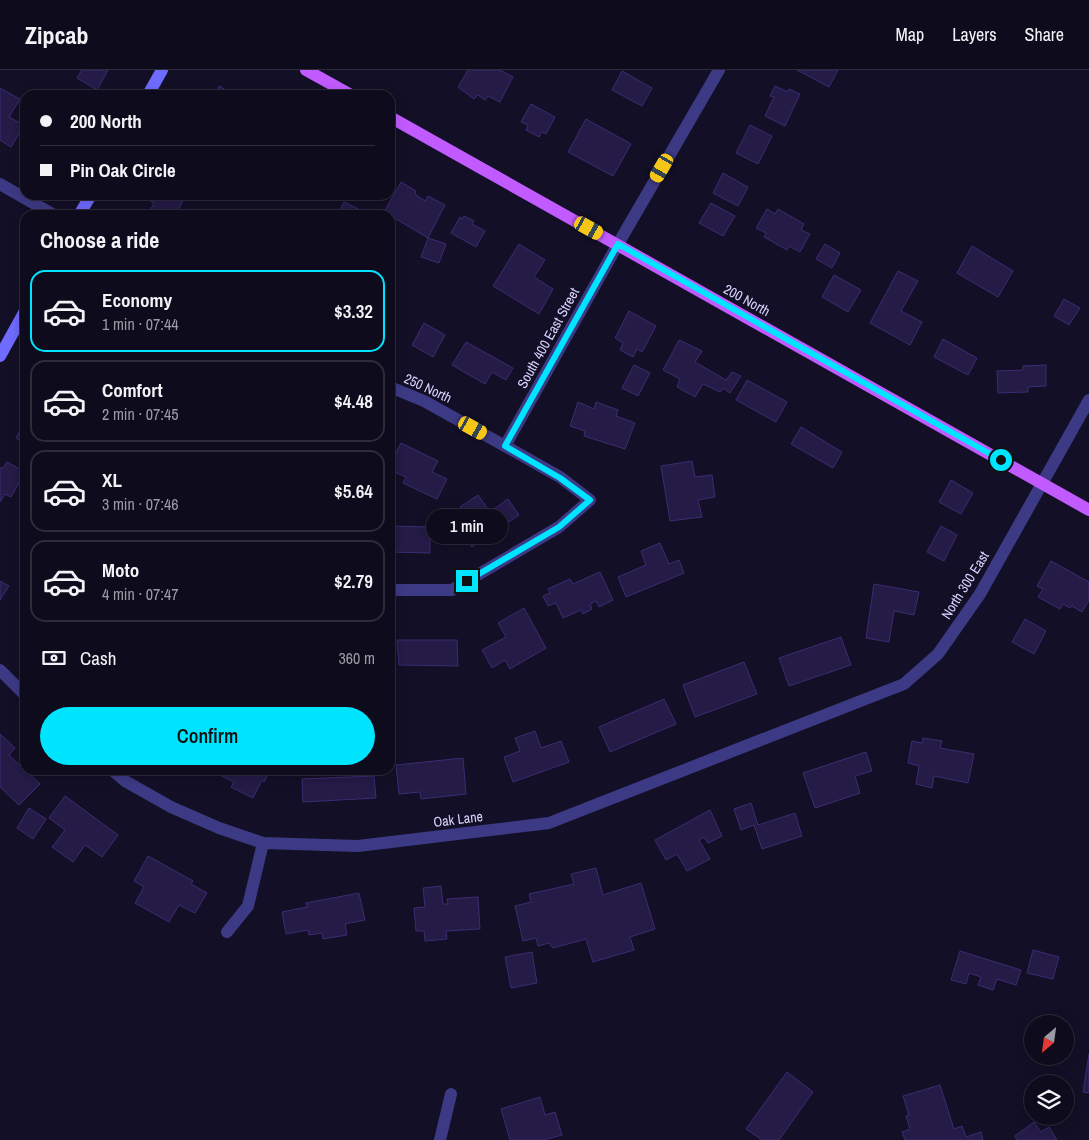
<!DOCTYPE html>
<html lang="en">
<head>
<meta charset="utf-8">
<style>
	:root { --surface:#0e0b1c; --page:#171425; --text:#f1f3f6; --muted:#9b9ba3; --line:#2e2b3b; --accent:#00e5ff }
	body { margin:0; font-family:"Archivo Narrow",sans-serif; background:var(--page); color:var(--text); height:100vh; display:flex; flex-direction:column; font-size:19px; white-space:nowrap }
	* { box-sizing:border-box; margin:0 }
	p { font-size:16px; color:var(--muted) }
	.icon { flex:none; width:28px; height:28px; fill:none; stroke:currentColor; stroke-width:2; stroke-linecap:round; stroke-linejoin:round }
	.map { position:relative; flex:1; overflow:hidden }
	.panel { position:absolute; left:20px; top:140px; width:375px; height:565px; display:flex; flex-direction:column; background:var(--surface); border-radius:15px; box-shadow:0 2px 12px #0003,0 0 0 1px var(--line) }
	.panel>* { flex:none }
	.banner { position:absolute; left:20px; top:20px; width:375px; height:110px; border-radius:15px; box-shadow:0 2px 12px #0003,0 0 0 1px var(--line); display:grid; align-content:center; height:110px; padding:0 20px; background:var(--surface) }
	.needle { width:32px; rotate:209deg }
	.controls { position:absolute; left:1024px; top:945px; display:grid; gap:10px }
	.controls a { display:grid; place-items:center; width:50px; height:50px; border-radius:50%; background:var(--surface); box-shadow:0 2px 12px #0003,0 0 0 1px var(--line); font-size:25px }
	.end { position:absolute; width:22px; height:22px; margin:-11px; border:6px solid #00e5ff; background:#111; box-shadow:0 0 0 2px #111 }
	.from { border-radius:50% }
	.bubble { position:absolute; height:35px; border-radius:18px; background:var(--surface); box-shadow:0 2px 12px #0003,0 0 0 1px var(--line); font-size:16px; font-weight:600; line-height:35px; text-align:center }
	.car { position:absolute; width:15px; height:30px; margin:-15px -8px; border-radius:6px; box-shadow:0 0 4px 1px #0007; background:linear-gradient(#f5c518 24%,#345 0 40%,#f5c518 0 76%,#345 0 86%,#f5c518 0) }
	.banner b { display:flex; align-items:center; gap:18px; height:48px; font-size:19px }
	.banner b+b { border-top:1px solid var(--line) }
	.banner i { width:12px; height:12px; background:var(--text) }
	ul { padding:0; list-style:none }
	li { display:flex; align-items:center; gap:15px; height:82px; margin:0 10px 8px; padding:0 10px; border:2px solid var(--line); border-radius:15px }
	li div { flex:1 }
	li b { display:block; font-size:19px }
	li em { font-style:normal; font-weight:600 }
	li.current { border-color:var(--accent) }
	li>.icon { width:45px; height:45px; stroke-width:1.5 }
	h2 { padding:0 20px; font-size:22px; line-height:60px }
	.pay { display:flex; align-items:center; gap:12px; height:55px; padding:0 20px; font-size:19px }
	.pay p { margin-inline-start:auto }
	.action { display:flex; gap:10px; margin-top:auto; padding:10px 20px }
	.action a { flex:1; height:58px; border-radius:30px; background:var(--accent); color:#111; font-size:20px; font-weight:600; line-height:58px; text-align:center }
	header { display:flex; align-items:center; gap:30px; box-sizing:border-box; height:70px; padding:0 25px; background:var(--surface); border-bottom:1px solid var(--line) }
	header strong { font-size:24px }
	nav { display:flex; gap:28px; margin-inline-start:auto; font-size:18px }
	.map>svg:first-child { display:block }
	.building { fill:#241b47; stroke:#3b2d73 }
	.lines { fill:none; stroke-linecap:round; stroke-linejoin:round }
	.street { stroke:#3d3a85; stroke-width:12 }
	.secondary { stroke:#6f6bff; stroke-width:12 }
	.primary { stroke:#c25bff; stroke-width:12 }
	.route { stroke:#00e5ff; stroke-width:6 }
	.labels { text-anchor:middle; stroke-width:4.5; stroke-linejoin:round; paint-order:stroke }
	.street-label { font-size:14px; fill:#d9d4ff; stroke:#130f26 }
</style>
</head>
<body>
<header>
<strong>Zipcab</strong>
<nav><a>Map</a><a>Layers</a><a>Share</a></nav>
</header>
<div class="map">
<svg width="1089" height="1070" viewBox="0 0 1089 1070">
	<rect width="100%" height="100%" fill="#130f26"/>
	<g class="building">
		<polygon points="82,0 108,0 97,20 77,8"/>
		<polygon points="468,0 500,0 513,7 500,32 488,26 485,30 478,25 474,29 458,17"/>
		<polygon points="797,0 838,0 829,17"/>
		<polygon points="622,1 652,18 642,36 612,20"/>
		<polygon points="219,16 235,25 215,25"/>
		<polygon points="775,16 788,22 789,19 800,24 785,56 765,46 774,27 770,26"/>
		<polygon points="0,18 20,29 9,47 24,55 11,77 0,70"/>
		<polygon points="531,34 555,47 546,64 542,62 539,67 526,60 528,55 521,52"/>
		<polygon points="586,49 631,74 613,106 568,82"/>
		<polygon points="750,55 772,66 758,94 736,83"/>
		<polygon points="723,103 748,117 738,136 713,123"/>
		<polygon points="401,112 416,121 415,124 425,131 428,126 445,135 428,168 384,142"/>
		<polygon points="149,125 186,125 175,145 148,145 154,133 147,129"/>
		<polygon points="344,132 362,141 360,145 338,145"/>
		<polygon points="711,133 735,146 723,166 699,153"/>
		<polygon points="767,139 775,144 778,139 804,154 801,160 810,164 800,182 789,176 787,180 764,167 766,163 756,158"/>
		<polygon points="464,146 474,151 472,154 485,161 476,177 451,163 460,147 462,149"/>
		<polygon points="428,168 446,174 439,193 421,187"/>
		<polygon points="519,174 545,190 534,207 553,219 539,244 493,216"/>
		<polygon points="825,174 840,183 832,198 816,189"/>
		<polygon points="972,176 1013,201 998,227 957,203"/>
		<polygon points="898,201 918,211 901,241 922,252 910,275 870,253"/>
		<polygon points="834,205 861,220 848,242 822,227"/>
		<polygon points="1064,229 1080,238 1069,255 1054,246"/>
		<polygon points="629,241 656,256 642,282 637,279 633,287 620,280 623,273 615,268"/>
		<polygon points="390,247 396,249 390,266"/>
		<polygon points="424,253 445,265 433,287 412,275"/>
		<polygon points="943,269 977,288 968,305 934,287"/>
		<polygon points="679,270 702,281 695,292 726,310 732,302 741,306 730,323 723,318 720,322 703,314 695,327 677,317 680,309 663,300"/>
		<polygon points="466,272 513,298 506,310 492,302 485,314 452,295"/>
		<polygon points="634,295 650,303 638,326 622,318"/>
		<polygon points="1046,295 1046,316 1028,317 1028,322 998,323 997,301 1023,300 1023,296"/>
		<polygon points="747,310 787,332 776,352 736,330"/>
		<polygon points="578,332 594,339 596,332 618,340 616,346 635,353 625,379 584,366 585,361 570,356"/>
		<polygon points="25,351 25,373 16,368"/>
		<polygon points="801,357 842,382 833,398 791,374"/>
		<polygon points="401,373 438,391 432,402 447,409 437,429 403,413 406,407 390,400 390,395"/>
		<polygon points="692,391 695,407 712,405 715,427 698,430 702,447 670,451 661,396"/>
		<polygon points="7,392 25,402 11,427 5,424 0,432 0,398 3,398"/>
		<polygon points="951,410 973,423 961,444 939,432"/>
		<polygon points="478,425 490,442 508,429 519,445 472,477 463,463 473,456 460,437"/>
		<polygon points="390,456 430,457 430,483 390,482"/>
		<polygon points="941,456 957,465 944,491 927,482"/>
		<polygon points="660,473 669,494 679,490 684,503 626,527 618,507 646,495 641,481"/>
		<polygon points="1051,491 1089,512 1089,530 1082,542 1072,536 1070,538 1063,534 1060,539 1038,527 1043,519 1037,516"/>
		<polygon points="600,502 613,530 599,537 596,531 590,534 592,539 583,544 581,540 563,548 556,533 548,536 543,526 550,523 548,519 570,509 573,514"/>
		<polygon points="0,511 9,516 0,530"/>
		<polygon points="874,514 919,522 914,545 894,541 889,572 866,568"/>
		<polygon points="524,538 546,578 510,599 505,590 492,598 482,580 506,567 498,553"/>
		<polygon points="1025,549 1046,561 1034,584 1012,572"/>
		<polygon points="841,567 851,595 789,616 779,588"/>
		<polygon points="397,570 457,570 458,596 399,595"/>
		<polygon points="744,592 757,624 695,647 683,615"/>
		<polygon points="664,629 676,654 610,682 599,657"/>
		<polygon points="535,661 541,678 561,671 569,692 513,712 504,687 520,681 515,668"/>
		<polygon points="0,664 15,678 9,685 40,714 19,735 0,717"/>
		<polygon points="923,668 942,671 940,678 974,684 968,713 934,706 932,718 916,714 919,696 908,693 912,671 922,673"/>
		<polygon points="866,682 872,701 855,706 860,723 815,738 803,703"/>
		<polygon points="463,688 466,724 421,729 420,722 399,724 396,695"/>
		<polygon points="210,700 270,700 264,712 262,710 253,728 231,717 234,712"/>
		<polygon points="374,706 376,728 303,732 302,709"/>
		<polygon points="65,726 118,765 102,787 85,775 73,792 52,777 65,760 49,748"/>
		<polygon points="751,733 758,755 795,743 802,766 762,779 754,755 741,760 734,739"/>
		<polygon points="29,738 46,749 33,769 17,758"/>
		<polygon points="710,740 722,766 708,773 704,767 699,770 710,789 687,801 677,784 666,790 655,770"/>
		<polygon points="148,786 193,811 191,814 207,823 195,843 179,835 169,852 135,833 144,817 134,811"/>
		<polygon points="596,798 603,825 641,813 655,859 630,867 634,880 593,892 586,869 553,878 549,873 538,876 536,868 523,871 515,836 531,832 529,824 574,814 571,804"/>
		<polygon points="441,816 443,834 448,834 447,829 478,827 480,859 446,861 447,869 425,871 424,861 416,861 414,838 425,837 423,818"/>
		<polygon points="359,823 365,850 345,854 347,865 323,869 322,863 309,865 308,860 286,864 282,842 307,837 306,833"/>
		<polygon points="1033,880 1059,887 1053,909 1027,903"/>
		<polygon points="960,881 1021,900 1016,915 997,909 993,920 978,915 981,907 969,903 966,914 951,910"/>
		<polygon points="532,882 537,913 511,918 505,887"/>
		<polygon points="1089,984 1089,1023 1083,1022"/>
		<polygon points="787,1002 813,1022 779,1070 762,1070 746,1059"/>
		<polygon points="940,1015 954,1059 962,1056 966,1067 981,1062 983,1070 905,1070 902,1062 910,1059 906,1046 909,1045 903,1026"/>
		<polygon points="540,1027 545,1045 555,1042 562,1065 544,1070 510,1070 501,1039"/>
		<polygon points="1034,1052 1041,1062 1049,1057 1057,1070 1017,1070 1015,1066"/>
	</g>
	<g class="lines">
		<g class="street">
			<polyline points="0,114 54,145"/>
			<polyline points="390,317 424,331 505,376 560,407 590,430 559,457 452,520 390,520"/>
			<polyline points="505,376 618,174 719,0"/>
			<polyline points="0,600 25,625"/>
			<polyline points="112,700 125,711 171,737 219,758 263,773 358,776 549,753 904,614 938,584 980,524 1089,330"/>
			<polyline points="227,862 248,836 263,773"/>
			<polyline points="440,1070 451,1024"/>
		</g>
		<g class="secondary">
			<polyline points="148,25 162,0"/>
			<polyline points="79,145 91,125"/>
			<polyline points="0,286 25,241"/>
		</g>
		<g class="primary">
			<polyline points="306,0 351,25"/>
			<polyline points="390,47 1089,440"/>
		</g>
	</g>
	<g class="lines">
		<polyline class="route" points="467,511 559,457 590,430 560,408 505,376 618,174 1001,390"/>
	</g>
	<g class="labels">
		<g class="street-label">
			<text transform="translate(747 230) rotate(29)" y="5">200 North</text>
			<text transform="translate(548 268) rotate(-61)" y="5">South 400 East Street</text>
			<text transform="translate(428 318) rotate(25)" y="5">250 North</text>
			<text transform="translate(965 515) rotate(-58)" y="5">North 300 East</text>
			<text transform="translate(458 749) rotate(-7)" y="5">Oak Lane</text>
		</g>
	</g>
</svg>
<div class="controls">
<a><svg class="needle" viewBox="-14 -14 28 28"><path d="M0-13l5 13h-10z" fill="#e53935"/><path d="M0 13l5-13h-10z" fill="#9b9ba3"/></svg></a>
<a><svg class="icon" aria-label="layers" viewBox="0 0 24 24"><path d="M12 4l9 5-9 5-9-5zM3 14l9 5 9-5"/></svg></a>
</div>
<i class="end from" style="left:1001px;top:390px"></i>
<i class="end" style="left:467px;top:511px"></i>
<div class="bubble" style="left:426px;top:439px;width:82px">1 min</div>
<i class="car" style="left:662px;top:98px;rotate:210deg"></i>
<i class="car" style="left:589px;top:158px;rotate:119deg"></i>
<i class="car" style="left:473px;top:358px;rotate:119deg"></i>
<div class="banner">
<b><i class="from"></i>200 North</b>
<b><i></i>Pin Oak Circle</b>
</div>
<section class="panel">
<h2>Choose a ride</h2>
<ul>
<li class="current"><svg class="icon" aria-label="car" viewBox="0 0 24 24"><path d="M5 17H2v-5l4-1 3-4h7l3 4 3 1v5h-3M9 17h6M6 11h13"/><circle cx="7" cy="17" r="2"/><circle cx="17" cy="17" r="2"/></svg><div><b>Economy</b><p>1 min · 07:44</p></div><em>$3.32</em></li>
<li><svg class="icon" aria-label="car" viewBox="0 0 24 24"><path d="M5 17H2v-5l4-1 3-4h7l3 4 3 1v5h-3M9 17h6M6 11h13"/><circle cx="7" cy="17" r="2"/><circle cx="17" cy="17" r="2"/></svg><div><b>Comfort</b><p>2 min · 07:45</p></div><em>$4.48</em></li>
<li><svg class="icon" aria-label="car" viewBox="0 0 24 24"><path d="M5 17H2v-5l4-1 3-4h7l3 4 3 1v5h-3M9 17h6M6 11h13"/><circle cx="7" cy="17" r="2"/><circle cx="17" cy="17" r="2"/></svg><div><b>XL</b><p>3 min · 07:46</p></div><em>$5.64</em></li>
<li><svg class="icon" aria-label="car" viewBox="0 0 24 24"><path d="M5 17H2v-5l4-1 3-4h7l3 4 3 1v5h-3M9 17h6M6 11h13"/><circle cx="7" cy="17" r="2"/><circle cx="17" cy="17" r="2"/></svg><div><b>Moto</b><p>4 min · 07:47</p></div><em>$2.79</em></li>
</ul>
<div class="pay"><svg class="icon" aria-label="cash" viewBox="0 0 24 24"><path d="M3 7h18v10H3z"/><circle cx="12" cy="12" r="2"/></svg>Cash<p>360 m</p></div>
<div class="action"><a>Confirm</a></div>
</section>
</div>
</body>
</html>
